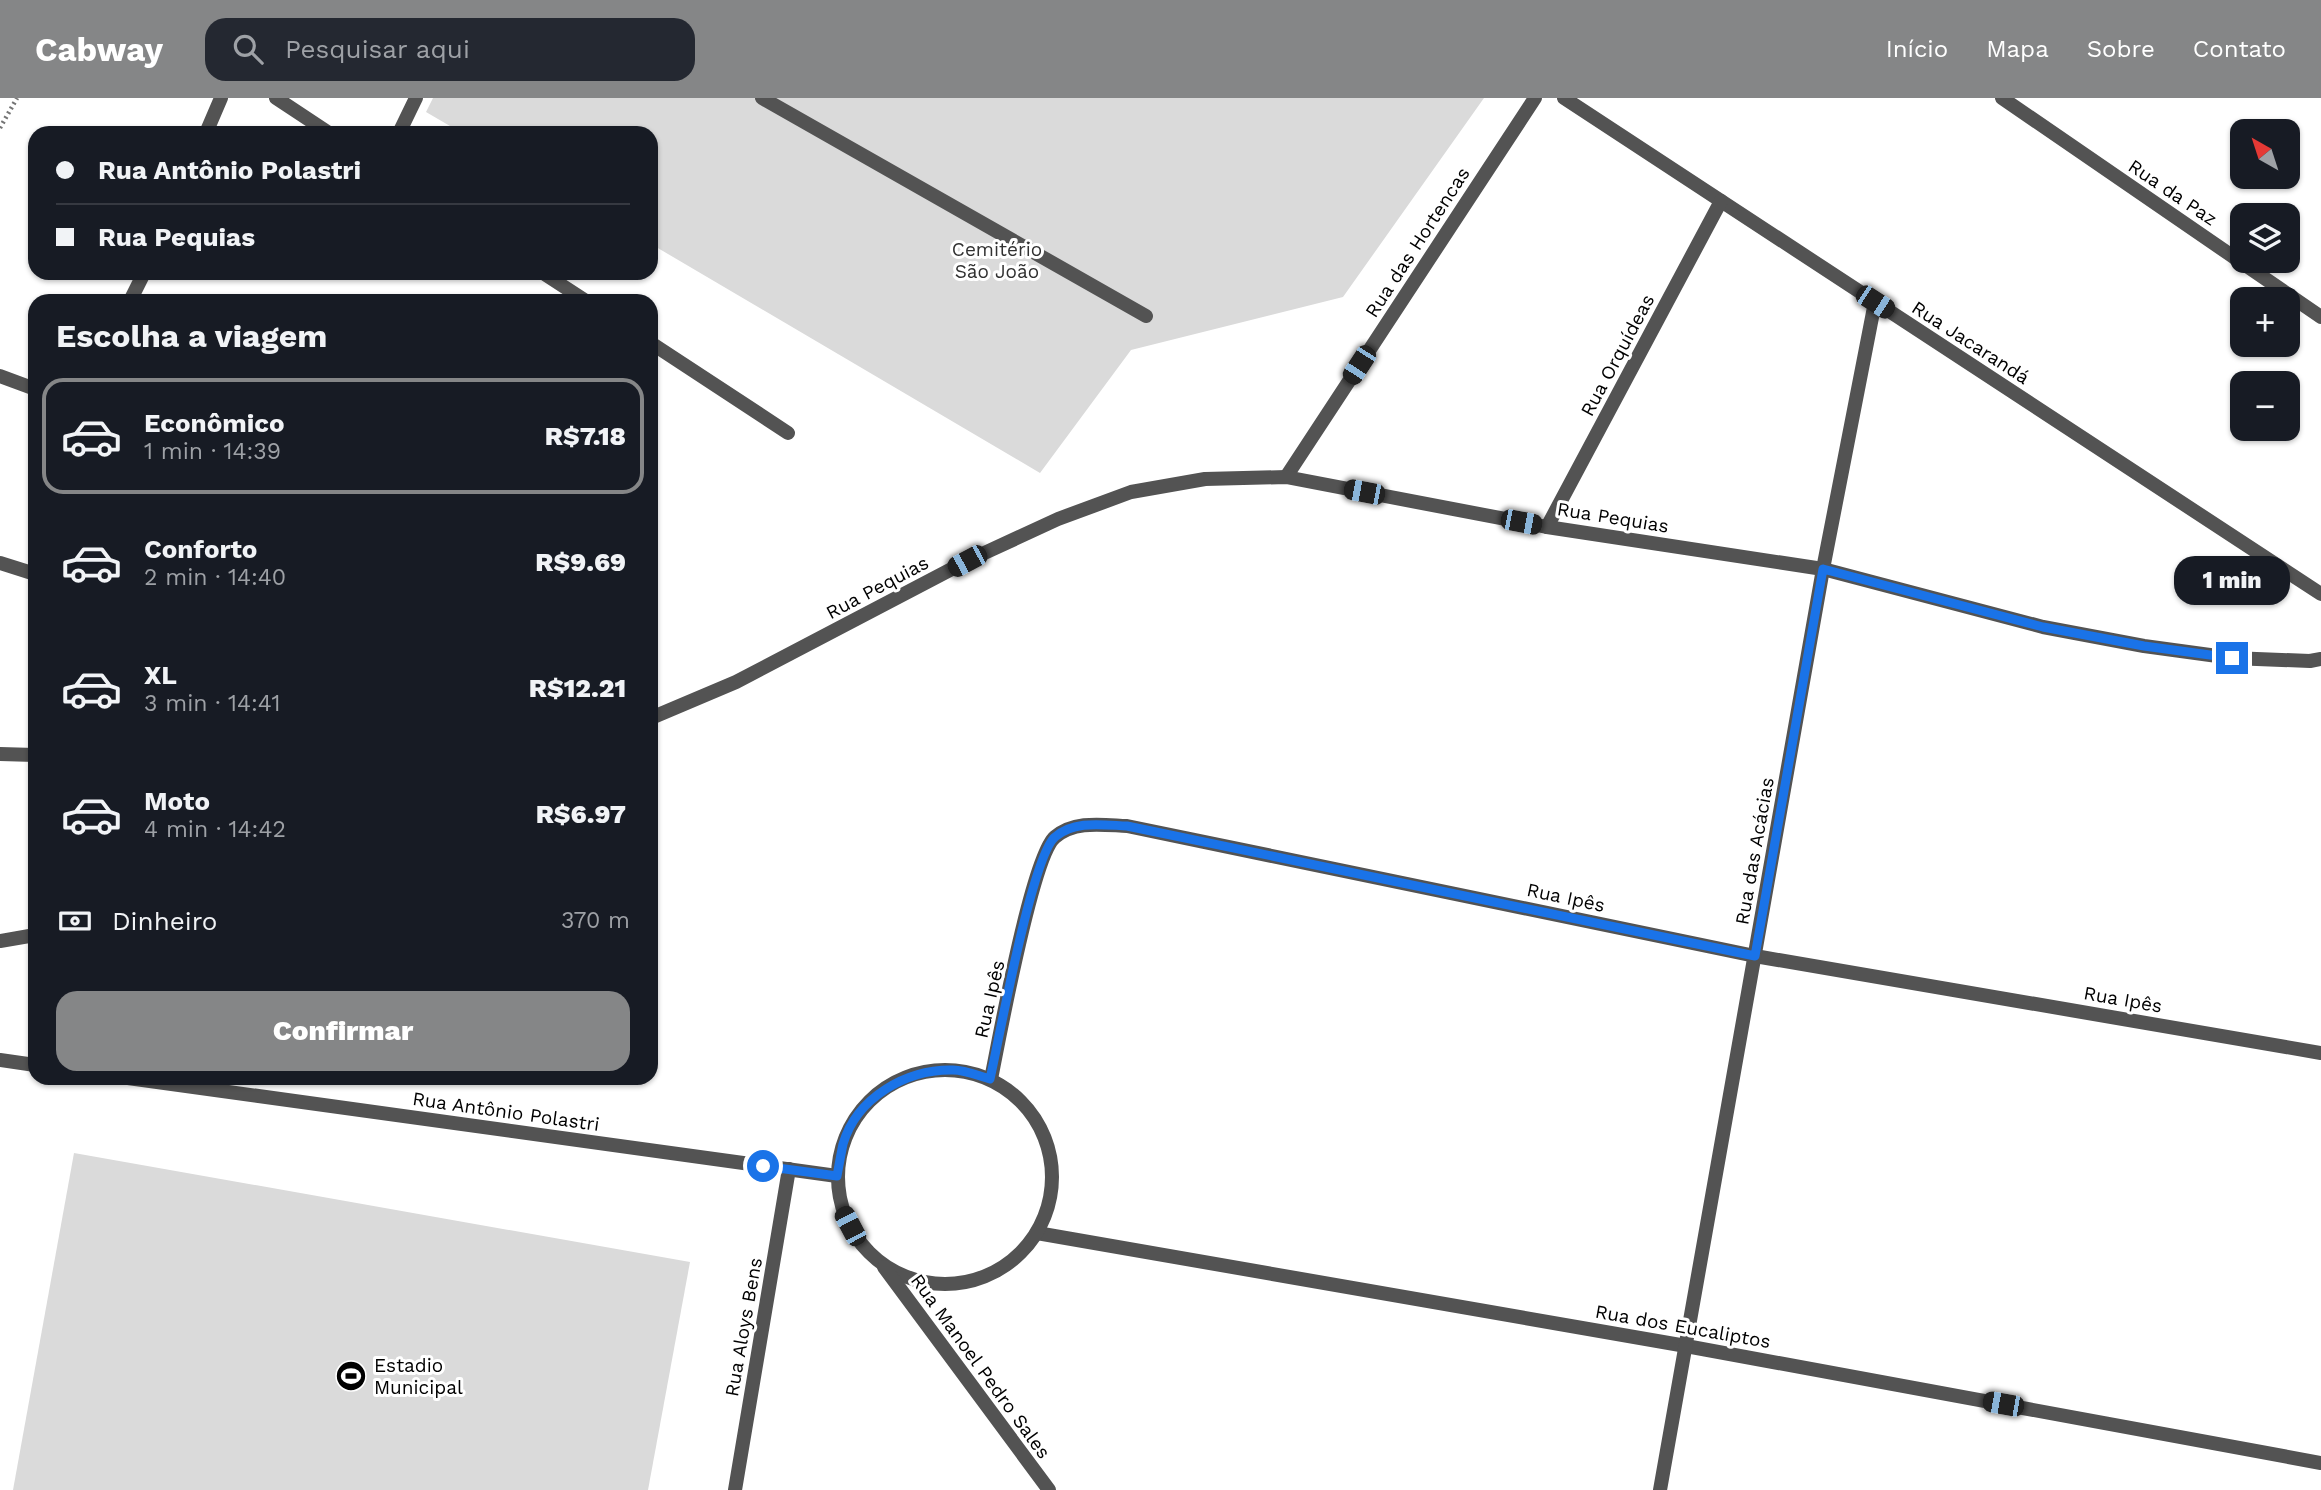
<!DOCTYPE html>
<html lang="pt">
<head>
<meta charset="utf-8">
<style>
	:root { --surface:#171b24; --page:#242831; --text:#f1f3f6; --muted:#9ea1a6; --line:#363941; --accent:#858687 }
	body { margin:0; font-family:"Work Sans",sans-serif; background:var(--page); color:var(--text); height:100vh; display:flex; flex-direction:column; font-size:26px; white-space:nowrap }
	* { box-sizing:border-box; margin:0 }
	p { font-size:23px; color:var(--muted) }
	.icon { flex:none; width:38px; height:38px; fill:none; stroke:currentColor; stroke-width:2; stroke-linecap:round; stroke-linejoin:round }
	.map { position:relative; flex:1; overflow:hidden }
	.panel { position:absolute; left:28px; top:196px; width:630px; height:791px; display:flex; flex-direction:column; background:var(--surface); border-radius:21px; box-shadow:0 2px 5px #0004 }
	.panel>* { flex:none }
	.hud { position:absolute; left:28px; top:28px; width:630px; height:154px; border-radius:21px; box-shadow:0 2px 5px #0004; display:grid; align-content:center; height:154px; padding:0 28px; background:var(--surface) }
	.needle { width:46px; rotate:321deg }
	.controls { position:absolute; left:2230px; top:21px; display:grid; gap:14px }
	.controls a { display:grid; place-items:center; width:70px; height:70px; border-radius:14px; background:var(--surface); box-shadow:0 2px 5px #0004; font-size:35px }
	.end { position:absolute; width:32px; height:32px; margin:-16px; border:9px solid #1a73e8; background:#fff; box-shadow:0 0 0 4px #fff }
	.from { border-radius:50% }
	.bubble { position:absolute; height:49px; border-radius:21px; background:var(--surface); box-shadow:0 2px 5px #0004; font-size:23px; font-weight:800; line-height:49px; text-align:center }
	.car { position:absolute; width:21px; height:42px; margin:-21px -10px; border-radius:9px; box-shadow:0 0 5px 2px #0007; background:linear-gradient(#222 24%,#8ab4d8 0 40%,#222 0 76%,#8ab4d8 0 86%,#222 0) }
	.hud b { display:flex; align-items:center; gap:24px; height:66px; font-size:26px }
	.hud b+b { border-top:2px solid var(--line) }
	.hud i { width:18px; height:18px; background:var(--text) }
	ul { padding:0; list-style:none }
	li { display:flex; align-items:center; gap:21px; height:116px; margin:0 14px 10px; padding:0 14px; border:4px solid transparent; border-radius:21px }
	li div { flex:1 }
	li b { display:block; font-size:26px }
	li em { font-style:normal; font-weight:800 }
	li.active { border-color:var(--accent) }
	li>.icon { width:63px; height:63px; stroke-width:1.5 }
	h2 { padding:0 28px; font-size:32px; line-height:84px }
	.pay { display:flex; align-items:center; gap:18px; height:77px; padding:0 28px; font-size:26px }
	.pay p { margin-inline-start:auto }
	.action { display:flex; gap:14px; margin-top:auto; padding:14px 28px }
	.action a { flex:1; height:80px; border-radius:21px; background:var(--accent); color:#fff; font-size:28px; font-weight:800; line-height:80px; text-align:center }
	header { display:flex; align-items:center; gap:42px; box-sizing:border-box; height:98px; padding:0 35px; background:var(--accent); color:#fff }
	header strong { font-size:33px }
	nav { display:flex; gap:38px; margin-inline-start:auto; font-size:24px }
	.search { width:490px; height:63px; background:var(--page); display:flex; align-items:center; gap:18px; box-sizing:border-box; padding:0 24px; border-radius:21px; color:var(--muted); font-size:26px }
	.map>svg:first-child { display:block }
	.green { fill:#dadada }
	.lines { fill:none; stroke-linecap:round; stroke-linejoin:round }
	.path { stroke:#757575; stroke-width:4.5; stroke-dasharray:2 3.5; stroke-linecap:butt }
	.service { stroke:#535353; stroke-width:14 }
	.minor { stroke:#535353; stroke-width:14 }
	.tertiary { stroke:#535353; stroke-width:14 }
	.route { stroke:#1a73e8; stroke-width:9 }
	.labels { text-anchor:middle; stroke-width:6; stroke-linejoin:round; paint-order:stroke }
	.street-label { font-size:19px; fill:#000; stroke:#fff }
	.park-label { font-size:19px; fill:#313131; stroke:#fff }
	.poi-label { font-size:19px; fill:#000; stroke:#fff; text-anchor:start }
</style>
</head>
<body>
<header>
<strong>Cabway</strong>
<div class="search"><svg class="icon" aria-label="search" viewBox="0 0 24 24"><circle cx="10" cy="10" r="6"/><path d="M15 15l6 6"/></svg>Pesquisar aqui</div>
<nav><a>Início</a><a>Mapa</a><a>Sobre</a><a>Contato</a></nav>
</header>
<div class="map">
<svg width="2321" height="1392" viewBox="0 0 2321 1392">
	<rect width="100%" height="100%" fill="#fff"/>
	<g class="green">
		<polygon points="433,0 1484,0 1343,199 1131,252 1040,375 651,146 651,35 462,35 426,14"/>
		<polygon points="74,1055 690,1164 648,1392 13,1392"/>
	</g>
	<g class="lines">
		<polyline class="path" points="0,30 17,0"/>
		<polyline class="service" points="762,0 1146,218"/>
		<g class="minor">
			<polyline points="276,0 329,35"/>
			<polyline points="1564,0 2321,496"/>
			<polyline points="2002,0 2321,219"/>
			<polyline points="206,35 221,0"/>
			<polyline points="399,35 416,0"/>
			<polyline points="543,175 586,203"/>
			<polyline points="130,203 144,175"/>
			<polyline points="651,245 788,335"/>
			<polyline points="0,278 35,291"/>
			<polyline points="1286,379 1535,0"/>
			<polyline points="1547,429 1721,103"/>
			<polyline points="0,465 35,476"/>
			<polyline points="651,620 736,584 967,463 1058,421 1131,394 1205,381 1286,379 1547,429 1823,471 2043,529 2144,548 2232,560 2310,563 2321,561"/>
			<polyline points="0,656 35,657"/>
			<polyline points="0,843 35,837"/>
			<path d="M991,981C999,942 1032,758 1055,739C1075,722 1103,727 1127,728L1755,858L2321,955"/>
			<polyline points="1037,1135 1686,1248 2321,1365"/>
			<polyline points="735,1392 789,1071"/>
			<polyline points="1660,1392 1823,471 1875,204"/>
		</g>
		<g class="tertiary">
			<polyline points="0,962 35,967"/>
			<circle cx="945" cy="1079" r="107"/>
			<polyline points="128,980 837,1078"/>
			<polyline points="884,1169 1049,1392"/>
		</g>
	</g>
	<g class="lines">
		<path class="route" d="M763,1068L837,1078C839,1067 841,1056 843,1046C857,999 907,971 953,972C965,972 979,978 990,981C999,942 1032,758 1055,739C1074,722 1103,727 1127,728L1755,858L1823,471L2043,529L2144,548L2232,560"/>
	</g>
	<defs>
		<g id="stadium-disc" transform="scale(1.575)"><circle r="9.5" fill="#000" stroke="#fff"/><path d="M0-5a6.5 5 0 1 0 0 10a6.5 5 0 1 0 0-10ZM-3.5-1.8h7v3.6h-7Z" fill="#fff"/></g>
	</defs>
	<g fill-rule="evenodd">
		<use href="#stadium-disc" x="351" y="1278"/>
	</g>
	<g class="labels">
		<g class="street-label">
			<text transform="translate(2173 94) rotate(34)" y="7">Rua da Paz</text>
			<text transform="translate(1417 144) rotate(-57)" y="7">Rua das Hortencas</text>
			<text transform="translate(1971 244) rotate(33)" y="7">Rua Jacarandá</text>
			<text transform="translate(1617 257) rotate(-62)" y="7">Rua Orquídeas</text>
			<text transform="translate(1613 419) rotate(9)" y="7">Rua Pequias</text>
			<text transform="translate(877 489) rotate(-28)" y="7">Rua Pequias</text>
			<text transform="translate(1754 753) rotate(-80)" y="7">Rua das Acácias</text>
			<text transform="translate(1566 799) rotate(12)" y="7">Rua Ipês</text>
			<text transform="translate(989 901) rotate(-77)" y="7">Rua Ipês</text>
			<text transform="translate(2123 901) rotate(10)" y="7">Rua Ipês</text>
			<text transform="translate(506 1013) rotate(8)" y="7">Rua Antônio Polastri</text>
			<text transform="translate(1683 1228) rotate(10)" y="7">Rua dos Eucaliptos</text>
			<text transform="translate(743 1229) rotate(-80)" y="7">Rua Aloys Bens</text>
			<text transform="translate(981 1268) rotate(54)" y="7">Rua Manoel Pedro Sales</text>
		</g>
		<g class="park-label">
			<text x="997" y="158">Cemitério<tspan x="997" dy="22">São João</tspan></text>
		</g>
		<g class="poi-label">
			<text x="374" y="1274">Estadio<tspan x="374" dy="22">Municipal</tspan></text>
		</g>
	</g>
</svg>
<div class="controls">
<a><svg class="needle" viewBox="-14 -14 28 28"><path d="M0-13l5 13h-10z" fill="#e53935"/><path d="M0 13l5-13h-10z" fill="#9ea1a6"/></svg></a>
<a><svg class="icon" aria-label="layers" viewBox="0 0 24 24"><path d="M12 4l9 5-9 5-9-5zM3 14l9 5 9-5"/></svg></a>
<a>+</a>
<a>−</a>
</div>
<i class="end from" style="left:763px;top:1068px"></i>
<i class="end" style="left:2232px;top:560px"></i>
<div class="bubble" style="left:2174px;top:458px;width:116px">1 min</div>
<i class="car" style="left:1875px;top:204px;rotate:123deg"></i>
<i class="car" style="left:1359px;top:267px;rotate:213deg"></i>
<i class="car" style="left:1364px;top:394px;rotate:281deg"></i>
<i class="car" style="left:1521px;top:424px;rotate:101deg"></i>
<i class="car" style="left:967px;top:463px;rotate:242deg"></i>
<i class="car" style="left:850px;top:1128px;rotate:332deg"></i>
<i class="car" style="left:2003px;top:1306px;rotate:280deg"></i>
<div class="hud">
<b><i class="from"></i>Rua Antônio Polastri</b>
<b><i></i>Rua Pequias</b>
</div>
<section class="panel">
<h2>Escolha a viagem</h2>
<ul>
<li class="active"><svg class="icon" aria-label="car" viewBox="0 0 24 24"><path d="M5 17H2v-5l4-1 3-4h7l3 4 3 1v5h-3M9 17h6M6 11h13"/><circle cx="7" cy="17" r="2"/><circle cx="17" cy="17" r="2"/></svg><div><b>Econômico</b><p>1 min · 14:39</p></div><em>R$7.18</em></li>
<li><svg class="icon" aria-label="car" viewBox="0 0 24 24"><path d="M5 17H2v-5l4-1 3-4h7l3 4 3 1v5h-3M9 17h6M6 11h13"/><circle cx="7" cy="17" r="2"/><circle cx="17" cy="17" r="2"/></svg><div><b>Conforto</b><p>2 min · 14:40</p></div><em>R$9.69</em></li>
<li><svg class="icon" aria-label="car" viewBox="0 0 24 24"><path d="M5 17H2v-5l4-1 3-4h7l3 4 3 1v5h-3M9 17h6M6 11h13"/><circle cx="7" cy="17" r="2"/><circle cx="17" cy="17" r="2"/></svg><div><b>XL</b><p>3 min · 14:41</p></div><em>R$12.21</em></li>
<li><svg class="icon" aria-label="car" viewBox="0 0 24 24"><path d="M5 17H2v-5l4-1 3-4h7l3 4 3 1v5h-3M9 17h6M6 11h13"/><circle cx="7" cy="17" r="2"/><circle cx="17" cy="17" r="2"/></svg><div><b>Moto</b><p>4 min · 14:42</p></div><em>R$6.97</em></li>
</ul>
<div class="pay"><svg class="icon" aria-label="cash" viewBox="0 0 24 24"><path d="M3 7h18v10H3z"/><circle cx="12" cy="12" r="2"/></svg>Dinheiro<p>370 m</p></div>
<div class="action"><a>Confirmar</a></div>
</section>
</div>
</body>
</html>
